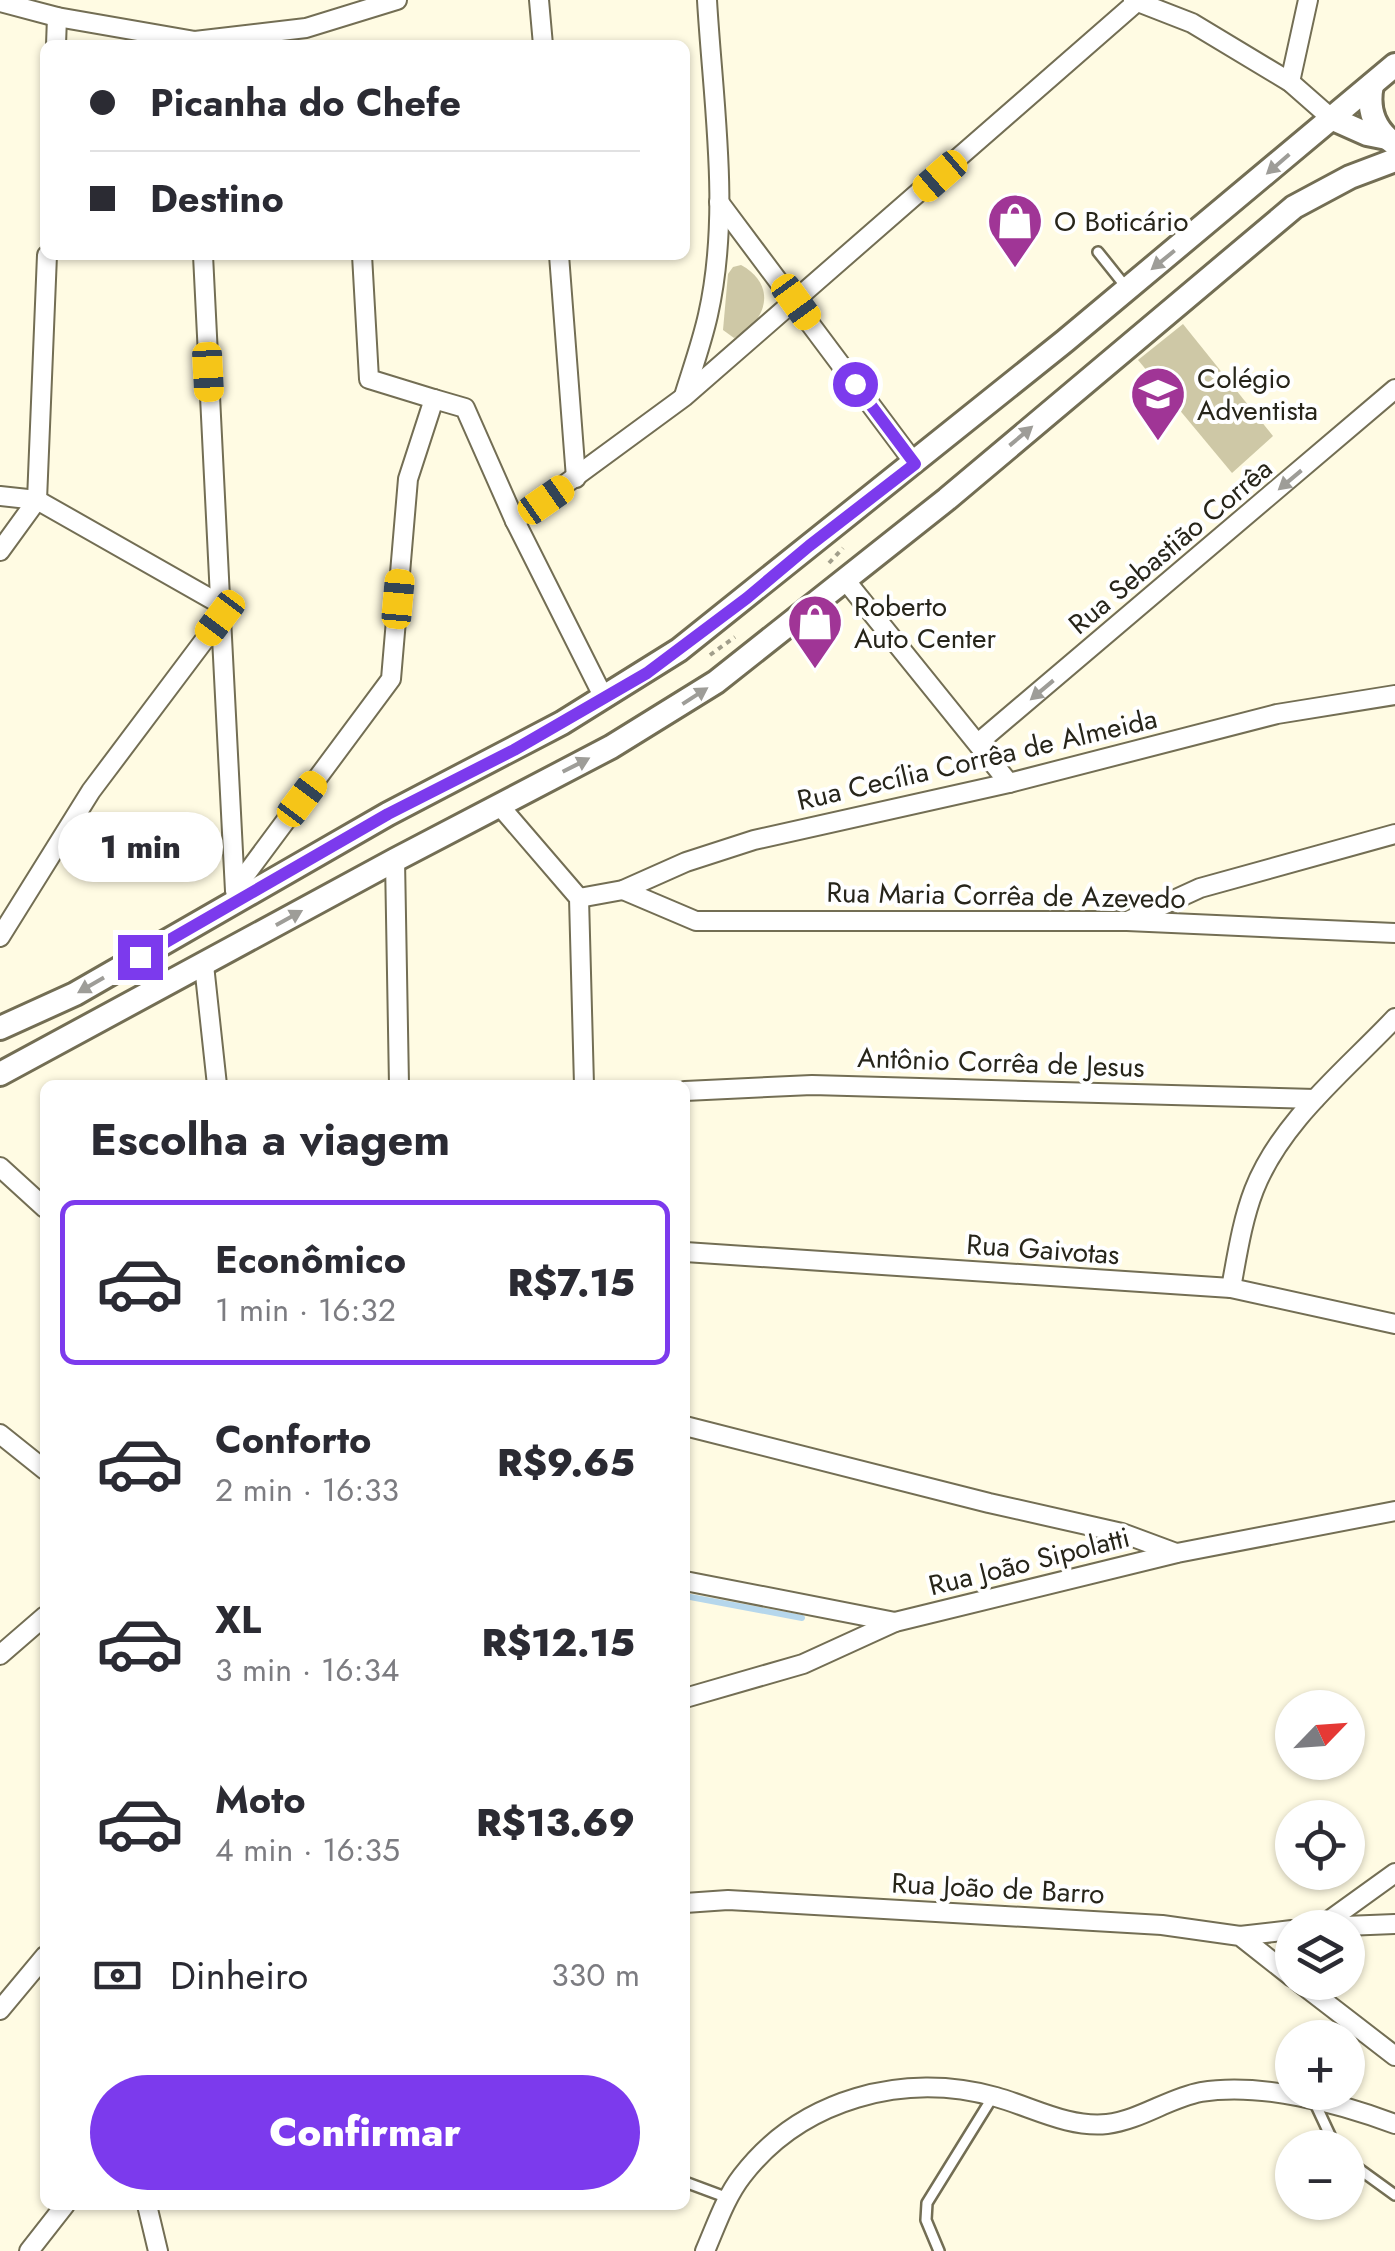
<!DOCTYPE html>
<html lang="pt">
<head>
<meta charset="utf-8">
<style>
	:root { --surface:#fff; --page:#f2f2f3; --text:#2b2b33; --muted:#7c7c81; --line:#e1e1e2; --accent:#7c3aed }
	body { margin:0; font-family:Jost,sans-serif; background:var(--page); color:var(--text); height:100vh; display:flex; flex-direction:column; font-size:38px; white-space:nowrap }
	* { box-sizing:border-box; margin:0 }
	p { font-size:32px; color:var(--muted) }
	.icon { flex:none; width:55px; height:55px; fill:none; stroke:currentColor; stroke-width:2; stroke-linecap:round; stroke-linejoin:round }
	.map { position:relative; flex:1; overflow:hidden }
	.drawer { position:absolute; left:40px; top:1080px; width:650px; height:1130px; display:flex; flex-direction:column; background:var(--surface); border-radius:15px; box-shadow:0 2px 8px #0004 }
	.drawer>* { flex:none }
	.guide { position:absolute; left:40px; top:40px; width:650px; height:220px; border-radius:15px; box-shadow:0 2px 8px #0004; display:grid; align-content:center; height:220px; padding:0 50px; background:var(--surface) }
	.needle { width:65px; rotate:65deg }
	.buttons { position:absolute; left:1275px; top:1690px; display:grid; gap:20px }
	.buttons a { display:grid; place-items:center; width:90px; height:90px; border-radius:50%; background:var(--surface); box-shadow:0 2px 8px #0004; font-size:50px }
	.end { position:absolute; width:45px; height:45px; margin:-22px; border:12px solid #7c3aed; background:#fff; box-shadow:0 0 0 5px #fff }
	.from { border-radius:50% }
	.bubble { position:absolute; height:70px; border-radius:35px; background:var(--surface); box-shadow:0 2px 8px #0004; font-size:32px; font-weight:800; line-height:70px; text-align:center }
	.car { position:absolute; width:30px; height:60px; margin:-30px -15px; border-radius:12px; box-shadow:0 0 8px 2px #0007; background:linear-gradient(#f5c518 24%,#345 0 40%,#f5c518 0 76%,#345 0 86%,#f5c518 0) }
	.guide b { display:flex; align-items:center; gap:35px; height:95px; font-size:38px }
	.guide b+b { border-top:2px solid var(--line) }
	.guide i { width:25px; height:25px; background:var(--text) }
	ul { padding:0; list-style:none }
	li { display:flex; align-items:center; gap:30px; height:165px; margin:0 20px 15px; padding:0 30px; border:5px solid transparent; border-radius:15px }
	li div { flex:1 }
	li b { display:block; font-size:38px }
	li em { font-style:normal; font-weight:800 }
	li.selected { border-color:var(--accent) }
	li>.icon { width:90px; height:90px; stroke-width:1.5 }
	h2 { padding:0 50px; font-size:45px; line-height:120px }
	.pay { display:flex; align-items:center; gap:25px; height:110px; padding:0 50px; font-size:38px }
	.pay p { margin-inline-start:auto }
	.primary-button { display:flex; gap:20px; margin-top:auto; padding:20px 50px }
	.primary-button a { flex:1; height:115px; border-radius:60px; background:var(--accent); color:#fff; font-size:40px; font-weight:800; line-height:115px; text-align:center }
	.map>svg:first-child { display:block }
	.green { fill:#cec8a6 }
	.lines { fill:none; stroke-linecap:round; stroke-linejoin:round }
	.stream { stroke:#b6d7ec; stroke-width:6 }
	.service-casing { stroke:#736e54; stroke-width:14 }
	.minor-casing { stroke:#736e54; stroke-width:22 }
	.secondary-casing { stroke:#736e54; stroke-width:28 }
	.path { stroke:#a19e8b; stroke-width:4; stroke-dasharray:5 5; stroke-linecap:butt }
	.service { stroke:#fff; stroke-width:9 }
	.minor { stroke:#fff; stroke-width:18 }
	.secondary { stroke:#fff; stroke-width:22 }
	.oneway { fill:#9e9d98 }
	.route { stroke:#7c3aed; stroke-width:12 }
	.labels { text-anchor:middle; stroke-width:8; stroke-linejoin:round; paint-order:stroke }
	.poi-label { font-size:28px; fill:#27251a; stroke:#fff; text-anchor:start }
	.street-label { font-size:28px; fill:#27251a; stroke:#fff }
</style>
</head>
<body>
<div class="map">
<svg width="1395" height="2251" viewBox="0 0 1395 2251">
	<rect width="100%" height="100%" fill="#fffbe3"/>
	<g class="green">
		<path d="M741,265C778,285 767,322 734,338L723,330L728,274L733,267Z"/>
		<polygon points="1183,324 1273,436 1232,473 1138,360"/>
	</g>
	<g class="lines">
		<polyline class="stream" points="685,1596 802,1618"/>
		<g class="service-casing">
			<g id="service">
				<polyline points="1098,252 1126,287"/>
				<polyline points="1314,2101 1336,2148"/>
				<polyline points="1348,2161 1395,2195"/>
				<polyline points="685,2182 728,2198"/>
				<polyline points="939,2251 926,2220 927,2203 992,2098"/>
			</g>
		</g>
		<g class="minor-casing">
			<g id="minor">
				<polyline points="539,0 543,45"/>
				<polyline points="1133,0 1192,23 1290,82 1331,118"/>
				<polyline points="0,2 57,17 195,41 306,28 397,0"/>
				<polyline points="56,45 57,17"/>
				<polyline points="1290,82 1308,0"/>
				<polyline points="719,202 915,464"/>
				<polyline points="362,255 369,379 434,399"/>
				<polyline points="559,255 576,478"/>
				<path d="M684,396C692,370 702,342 708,315C731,213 713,103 707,0"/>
				<polyline points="0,496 37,500 220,604"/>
				<polyline points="515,521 684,397 1139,0"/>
				<polyline points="0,551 37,500 47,255"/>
				<polyline points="846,581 1009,783"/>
				<polyline points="221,618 235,891"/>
				<polyline points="978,743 1395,389"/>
				<polyline points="499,805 579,898 584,1085"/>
				<polyline points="395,860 399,1085"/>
				<polyline points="235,889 391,679 408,479 434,399 465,408 515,521 604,698"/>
				<polyline points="623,890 696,921 1127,921 1395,933"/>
				<polyline points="579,898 623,890 686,862 754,840 1009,783 1277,714 1395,695"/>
				<polyline points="1130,920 1200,888 1395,834"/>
				<polyline points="0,937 91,791 221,618 203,255"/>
				<polyline points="204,965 217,1085"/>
				<polyline points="685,1091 812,1085 1315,1099"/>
				<polyline points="0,1167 45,1208"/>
				<polyline points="685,1252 1231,1288 1395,1324"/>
				<path d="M1231,1288C1237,1256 1242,1221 1254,1190C1281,1121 1345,1071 1395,1018"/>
				<polyline points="685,1426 989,1503 1122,1533 1176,1553"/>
				<polyline points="0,1434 45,1470"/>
				<polyline points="685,1581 895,1622"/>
				<polyline points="0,1655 45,1616"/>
				<polyline points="685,1698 803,1664 895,1622 1177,1553 1395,1511"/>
				<polyline points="685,1903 728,1900 1162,1925 1240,1936 1292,1977"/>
				<polyline points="1320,1927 1395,1873"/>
				<polyline points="1320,1927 1395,1924"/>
				<polyline points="1240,1936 1292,1930"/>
				<polyline points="1299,1982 1395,2056"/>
				<polyline points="0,2010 45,1956"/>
				<polyline points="147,2205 158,2251"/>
				<polyline points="29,2251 65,2205"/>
				<path d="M705,2251C716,2226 725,2198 742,2176C801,2099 904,2071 996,2097C1032,2107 1068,2128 1107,2124C1140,2120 1169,2098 1201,2092C1260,2082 1339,2103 1395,2124"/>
			</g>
		</g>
		<g class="secondary-casing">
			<g id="secondary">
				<path d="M1372,85C1367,109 1374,130 1395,144"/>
				<polyline points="1331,118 1367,134 1387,138"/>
				<polyline points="0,1028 75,994 388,814 562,723 679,650 1065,341 1395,65"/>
				<polyline points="0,1074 395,860 611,747 716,682 947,499 1294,207 1350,177 1395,160"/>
			</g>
		</g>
		<g class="path">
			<polyline points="829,563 843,548"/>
			<polyline points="710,655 735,637"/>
		</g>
		<use href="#service" class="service"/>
		<use href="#minor" class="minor"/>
		<use href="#secondary" class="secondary"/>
	</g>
	<defs><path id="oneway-solid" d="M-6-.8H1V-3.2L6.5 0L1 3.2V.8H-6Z" transform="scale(2.5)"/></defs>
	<g class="oneway">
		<use href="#oneway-solid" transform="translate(1278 164) rotate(139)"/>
		<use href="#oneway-solid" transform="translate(1163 260) rotate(141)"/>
		<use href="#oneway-solid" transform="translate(1021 436) rotate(-40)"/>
		<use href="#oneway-solid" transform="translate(1290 480) rotate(140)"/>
		<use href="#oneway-solid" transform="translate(1042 690) rotate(140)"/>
		<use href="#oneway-solid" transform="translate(695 696) rotate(-33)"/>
		<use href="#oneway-solid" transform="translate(576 765) rotate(-27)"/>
		<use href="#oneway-solid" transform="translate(289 918) rotate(-29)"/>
		<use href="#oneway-solid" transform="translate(91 985) rotate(150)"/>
	</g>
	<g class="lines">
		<polyline class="route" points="140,957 388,814 514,750 647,673 747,598 809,546 915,464 855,384"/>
	</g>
	<defs>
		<g id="shop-pin" transform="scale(2.875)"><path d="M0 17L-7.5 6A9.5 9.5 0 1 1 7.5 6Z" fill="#a03596" stroke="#fff"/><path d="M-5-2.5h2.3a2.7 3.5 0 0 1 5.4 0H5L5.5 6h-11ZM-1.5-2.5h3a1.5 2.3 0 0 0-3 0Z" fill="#fff"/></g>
		<g id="school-pin" transform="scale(2.875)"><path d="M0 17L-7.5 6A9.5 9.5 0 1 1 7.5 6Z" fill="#a03596" stroke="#fff"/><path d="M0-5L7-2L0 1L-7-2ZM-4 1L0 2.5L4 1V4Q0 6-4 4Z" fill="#fff"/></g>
	</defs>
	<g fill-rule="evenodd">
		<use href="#shop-pin" x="1015" y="221"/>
		<use href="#school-pin" x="1158" y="394"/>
		<use href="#shop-pin" x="815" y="622"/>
	</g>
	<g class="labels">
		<g class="poi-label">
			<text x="1054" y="231">O Boticário</text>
			<text x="1197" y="388">Colégio<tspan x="1197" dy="32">Adventista</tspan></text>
			<text x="854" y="616">Roberto<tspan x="854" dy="32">Auto Center</tspan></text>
		</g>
		<g class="street-label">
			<text transform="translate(1170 546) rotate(-40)" y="10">Rua Sebastião Corrêa</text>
			<text transform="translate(977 759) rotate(-13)" y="10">Rua Cecília Corrêa de Almeida</text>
			<text transform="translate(1006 895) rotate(1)" y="10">Rua Maria Corrêa de Azevedo</text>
			<text transform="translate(1001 1062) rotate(2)" y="10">Antônio Corrêa de Jesus</text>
			<text transform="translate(1043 1249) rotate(4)" y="10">Rua Gaivotas</text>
			<text transform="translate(1029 1561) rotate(-14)" y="10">Rua João Sipolatti</text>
			<text transform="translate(998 1888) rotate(3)" y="10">Rua João de Barro</text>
		</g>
	</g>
</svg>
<div class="buttons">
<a><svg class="needle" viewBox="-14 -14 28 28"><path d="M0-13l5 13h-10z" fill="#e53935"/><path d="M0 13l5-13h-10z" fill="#7c7c81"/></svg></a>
<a><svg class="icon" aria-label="locate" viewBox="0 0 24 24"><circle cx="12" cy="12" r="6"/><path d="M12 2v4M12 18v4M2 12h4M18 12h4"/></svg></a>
<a><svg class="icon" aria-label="layers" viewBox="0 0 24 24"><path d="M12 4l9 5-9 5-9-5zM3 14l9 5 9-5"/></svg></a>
<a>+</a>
<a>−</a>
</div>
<i class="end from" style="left:855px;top:384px"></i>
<i class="end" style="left:140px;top:957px"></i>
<div class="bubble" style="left:58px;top:812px;width:165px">1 min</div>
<i class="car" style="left:940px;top:176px;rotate:229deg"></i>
<i class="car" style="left:796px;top:302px;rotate:144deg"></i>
<i class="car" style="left:208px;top:372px;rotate:177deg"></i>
<i class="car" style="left:546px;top:500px;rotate:55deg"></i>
<i class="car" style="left:398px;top:599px;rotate:5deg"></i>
<i class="car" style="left:220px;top:618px;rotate:217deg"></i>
<i class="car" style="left:302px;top:799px;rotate:37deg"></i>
<div class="guide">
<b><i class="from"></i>Picanha do Chefe</b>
<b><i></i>Destino</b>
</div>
<section class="drawer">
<h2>Escolha a viagem</h2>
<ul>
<li class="selected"><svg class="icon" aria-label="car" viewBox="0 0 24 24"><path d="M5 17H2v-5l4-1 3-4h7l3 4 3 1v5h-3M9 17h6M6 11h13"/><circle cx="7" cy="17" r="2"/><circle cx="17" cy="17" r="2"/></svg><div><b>Econômico</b><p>1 min · 16:32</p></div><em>R$7.15</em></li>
<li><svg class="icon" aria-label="car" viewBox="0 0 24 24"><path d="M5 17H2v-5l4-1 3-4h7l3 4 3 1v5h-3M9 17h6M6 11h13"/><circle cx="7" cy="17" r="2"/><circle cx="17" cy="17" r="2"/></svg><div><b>Conforto</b><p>2 min · 16:33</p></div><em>R$9.65</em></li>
<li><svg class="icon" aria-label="car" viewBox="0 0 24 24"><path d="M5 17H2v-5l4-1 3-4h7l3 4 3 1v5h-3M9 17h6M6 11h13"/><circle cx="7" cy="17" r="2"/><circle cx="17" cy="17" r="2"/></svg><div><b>XL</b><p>3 min · 16:34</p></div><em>R$12.15</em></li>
<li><svg class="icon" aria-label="car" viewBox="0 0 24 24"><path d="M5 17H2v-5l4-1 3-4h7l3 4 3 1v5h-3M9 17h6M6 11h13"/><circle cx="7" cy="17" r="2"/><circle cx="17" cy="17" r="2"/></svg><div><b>Moto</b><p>4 min · 16:35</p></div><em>R$13.69</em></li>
</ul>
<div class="pay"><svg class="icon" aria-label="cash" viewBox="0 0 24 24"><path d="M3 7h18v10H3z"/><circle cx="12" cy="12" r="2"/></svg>Dinheiro<p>330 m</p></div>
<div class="primary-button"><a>Confirmar</a></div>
</section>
</div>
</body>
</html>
